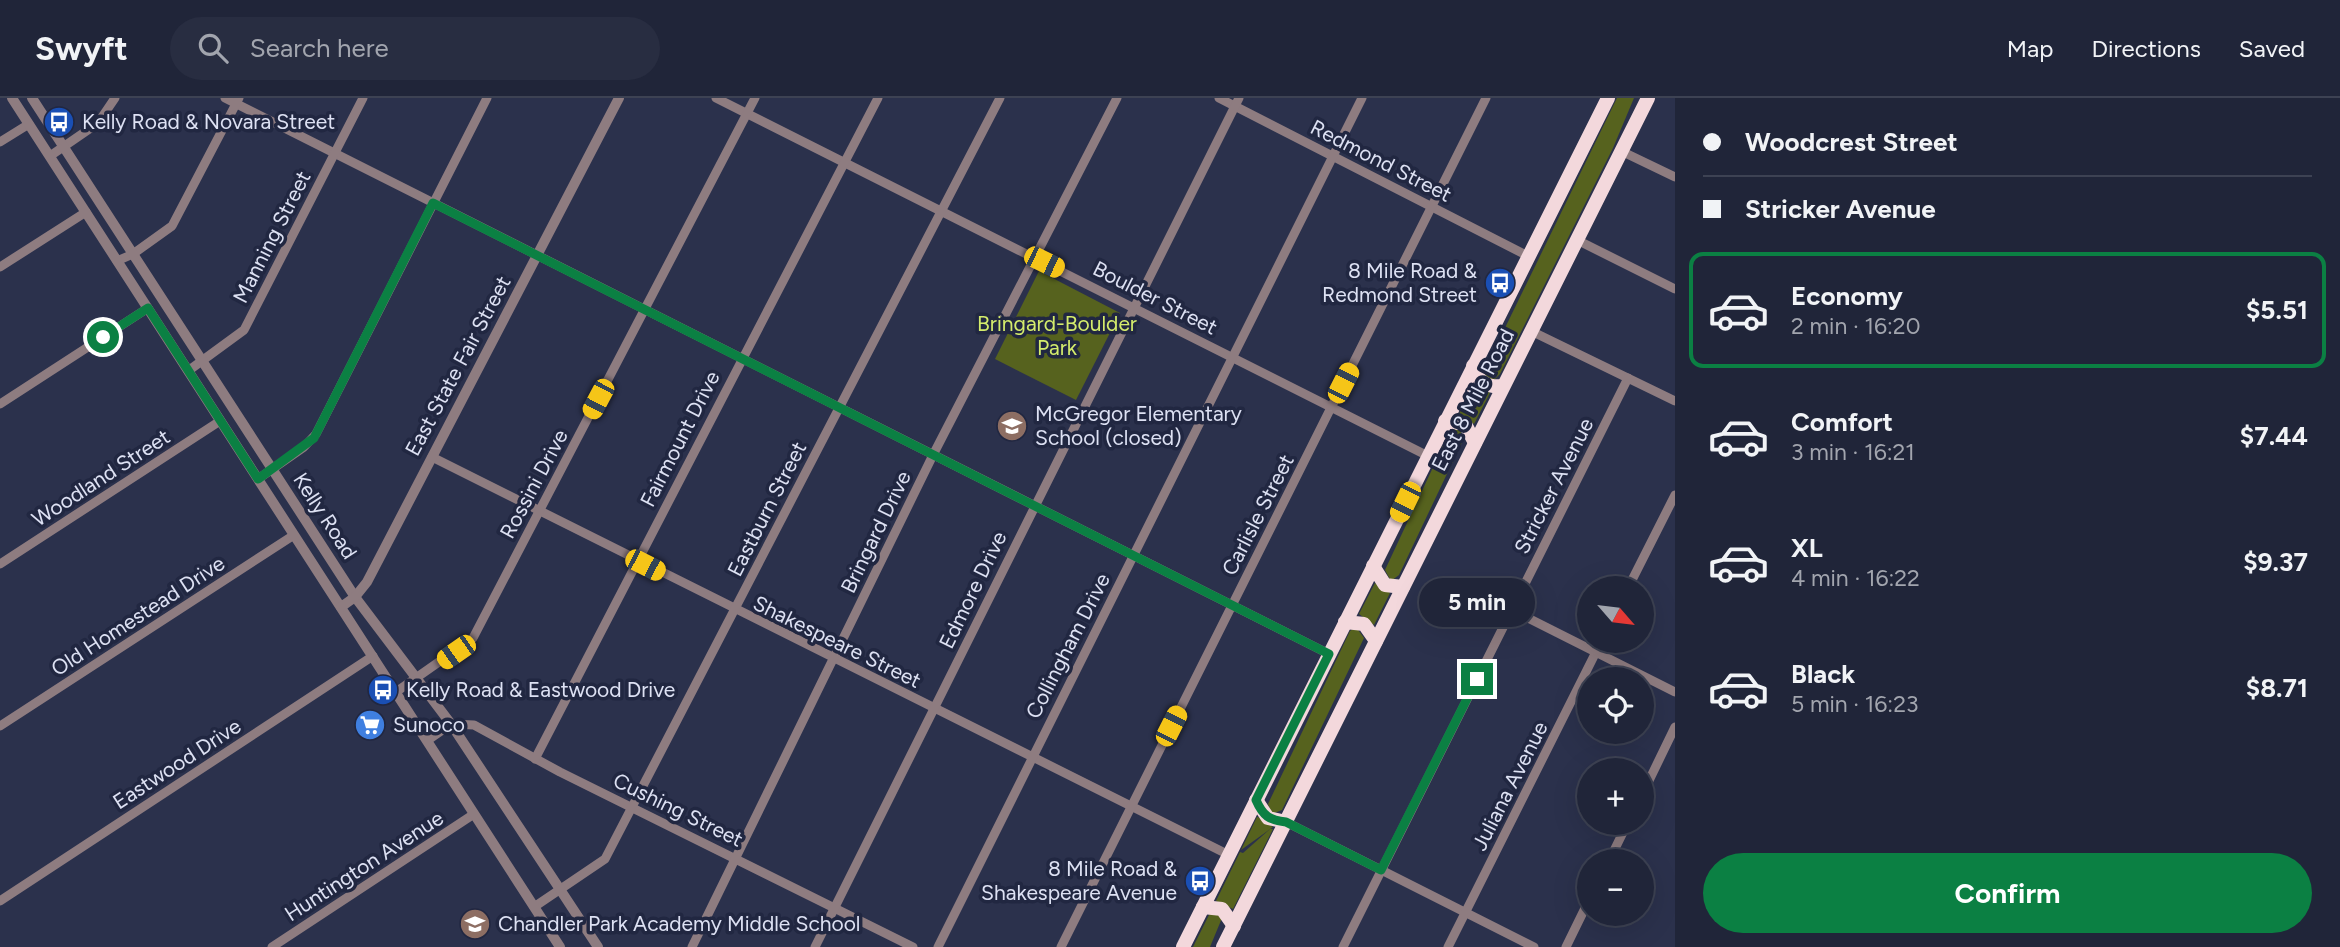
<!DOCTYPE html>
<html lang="en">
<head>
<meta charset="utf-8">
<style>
	:root { --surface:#202539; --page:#282d41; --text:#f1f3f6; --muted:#a2a5ae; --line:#3d4253; --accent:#0b8043 }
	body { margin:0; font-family:Figtree,sans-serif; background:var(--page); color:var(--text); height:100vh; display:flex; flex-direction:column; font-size:26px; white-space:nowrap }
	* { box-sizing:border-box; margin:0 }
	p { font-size:23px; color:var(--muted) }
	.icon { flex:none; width:38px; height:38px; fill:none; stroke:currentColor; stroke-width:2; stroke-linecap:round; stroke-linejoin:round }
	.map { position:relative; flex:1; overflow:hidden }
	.side { display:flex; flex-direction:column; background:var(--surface); width:665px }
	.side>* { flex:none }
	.hud { display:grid; align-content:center; height:154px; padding:0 28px; background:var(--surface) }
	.needle { width:46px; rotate:118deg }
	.controls { position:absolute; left:1577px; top:478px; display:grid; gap:14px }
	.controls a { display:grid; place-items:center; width:77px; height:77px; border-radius:50%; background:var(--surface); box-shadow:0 7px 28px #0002,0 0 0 2px var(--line); font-size:35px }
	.end { position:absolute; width:32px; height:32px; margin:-16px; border:9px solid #0b8043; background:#fff; box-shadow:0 0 0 4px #fff }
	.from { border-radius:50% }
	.bubble { position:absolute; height:49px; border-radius:24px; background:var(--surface); box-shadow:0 7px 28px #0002,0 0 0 2px var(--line); font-size:23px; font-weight:700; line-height:49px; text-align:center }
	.car { position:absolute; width:21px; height:42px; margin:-21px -10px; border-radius:9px; box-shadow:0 0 5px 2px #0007; background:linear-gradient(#f5c518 24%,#345 0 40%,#f5c518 0 76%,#345 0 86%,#f5c518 0) }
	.hud b { display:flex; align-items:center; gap:24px; height:66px; font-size:26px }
	.hud b+b { border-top:2px solid var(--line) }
	.hud i { width:18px; height:18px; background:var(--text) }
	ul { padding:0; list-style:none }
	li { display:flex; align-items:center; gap:21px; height:116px; margin:0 14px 10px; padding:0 14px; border:4px solid transparent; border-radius:14px }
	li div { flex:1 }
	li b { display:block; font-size:26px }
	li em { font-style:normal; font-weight:700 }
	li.current { border-color:var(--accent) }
	li>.icon { width:63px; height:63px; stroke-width:1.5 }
	.action { display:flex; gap:14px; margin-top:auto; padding:14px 28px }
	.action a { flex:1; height:80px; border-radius:42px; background:var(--accent); color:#fff; font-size:28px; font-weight:700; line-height:80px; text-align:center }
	header { display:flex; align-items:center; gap:42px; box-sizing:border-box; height:98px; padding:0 35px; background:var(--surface); border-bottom:2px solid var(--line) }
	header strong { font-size:33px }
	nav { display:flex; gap:38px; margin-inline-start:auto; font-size:24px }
	.search { width:490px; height:63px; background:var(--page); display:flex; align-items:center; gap:18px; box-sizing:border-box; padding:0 24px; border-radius:38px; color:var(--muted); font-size:26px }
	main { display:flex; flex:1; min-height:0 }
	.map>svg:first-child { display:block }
	.green { fill:#56621e }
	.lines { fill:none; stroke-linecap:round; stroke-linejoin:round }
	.minor { stroke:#8e7c80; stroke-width:9 }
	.tertiary { stroke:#8e7c80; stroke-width:10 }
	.trunk { stroke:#f3d8dc; stroke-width:14 }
	.route { stroke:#0b8043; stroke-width:9 }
	.labels { text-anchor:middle; stroke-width:7; stroke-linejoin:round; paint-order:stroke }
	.poi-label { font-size:21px; fill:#dde1f3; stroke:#212741; text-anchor:start }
	.street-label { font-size:21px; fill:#dde1f3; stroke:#212741 }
	.park-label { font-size:21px; fill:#d4ec6c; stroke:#212741 }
</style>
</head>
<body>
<header>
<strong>Swyft</strong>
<div class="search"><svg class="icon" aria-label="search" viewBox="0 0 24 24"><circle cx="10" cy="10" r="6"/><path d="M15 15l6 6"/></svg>Search here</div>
<nav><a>Map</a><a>Directions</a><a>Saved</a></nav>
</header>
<main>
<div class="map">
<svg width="1675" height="849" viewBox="0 0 1675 849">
	<rect width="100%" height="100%" fill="#2b314c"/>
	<g class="green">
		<polygon points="1617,0 1634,0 1613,50 1500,276 1494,282 1485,278 1485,271"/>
		<polygon points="1039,173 1120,215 1076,302 995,261"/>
		<polygon points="1475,285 1490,295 1474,326 1459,316"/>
		<polygon points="1458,329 1464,340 1399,477 1391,483 1385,472 1450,333"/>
		<polygon points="1375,485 1390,495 1374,527 1359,516"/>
		<polygon points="1356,529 1364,540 1282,712 1272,716 1268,706 1350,533"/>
		<polygon points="1258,719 1273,729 1241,752 1257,719"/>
		<polygon points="1270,731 1273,731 1233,811 1216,803 1240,754 1243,755"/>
		<polygon points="1214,814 1222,820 1210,849 1193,849 1209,817"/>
	</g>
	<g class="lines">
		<g class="minor">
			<polyline points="225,0 1329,556"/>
			<polyline points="716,0 1428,358"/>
			<polyline points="1219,0 1528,158"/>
			<polyline points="0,44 29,26"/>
			<polyline points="1621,53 1675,79"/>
			<polyline points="50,58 98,25 115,0"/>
			<polyline points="1577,142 1675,191"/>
			<polyline points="117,163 133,156 172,128 239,0"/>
			<polyline points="0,169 86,114"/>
			<polyline points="1531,233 1675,303"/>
			<polyline points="188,273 244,232 363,0"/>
			<polyline points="0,306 148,210"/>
			<polyline points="432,359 1229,757"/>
			<polyline points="258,381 304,349 316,336 487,0"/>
			<polyline points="0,466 220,323"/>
			<polyline points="1628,490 1675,397"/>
			<polyline points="1512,512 1675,594"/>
			<polyline points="396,594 473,540 755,0"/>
			<polyline points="0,628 294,437"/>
			<polyline points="428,642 451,626 474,627 560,674 913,849"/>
			<polyline points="535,661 878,0"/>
			<polyline points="1642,697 1675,629"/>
			<polyline points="1286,724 1534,849"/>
			<polyline points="1609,763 1628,724"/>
			<polyline points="0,803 373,558"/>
			<polyline points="534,809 605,761 1000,0"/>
			<polyline points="272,849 474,716"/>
			<polyline points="692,849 933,357 1117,0"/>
			<polyline points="815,849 1239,0"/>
			<polyline points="938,849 1362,0"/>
			<polyline points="1061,849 1486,0"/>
			<polyline points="1343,849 1628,280"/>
			<polyline points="1448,849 1602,542"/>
			<polyline points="1566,849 1589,802"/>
		</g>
		<g class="tertiary">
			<polyline points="12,0 560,849"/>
			<polyline points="32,0 355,499 451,626 598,849"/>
			<polyline points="341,509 355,499 367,484 619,0"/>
		</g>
		<g class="trunk">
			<path d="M1473,268C1478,283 1486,290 1503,288"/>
			<polyline points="1445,323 1465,326 1475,345"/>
			<polyline points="1373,468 1385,487 1403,489"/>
			<polyline points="1345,524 1364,526 1376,543"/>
			<polyline points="1256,702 1268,720 1286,724"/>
			<polyline points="1203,809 1222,811 1234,828"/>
			<polyline points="1183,849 1608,0"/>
			<polyline points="1223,849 1648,0"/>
		</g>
	</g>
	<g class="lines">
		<path class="route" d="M103,239L148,210L258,381L314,340L433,105L1329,556L1256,702C1263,718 1269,722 1286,724L1381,772L1477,581"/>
	</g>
	<defs>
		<g id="bus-disc" transform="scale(1.575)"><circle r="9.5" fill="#1a4fb4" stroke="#212741"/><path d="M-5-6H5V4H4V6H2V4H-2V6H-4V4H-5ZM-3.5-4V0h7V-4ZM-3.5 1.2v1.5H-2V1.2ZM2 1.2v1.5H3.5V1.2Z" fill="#fff"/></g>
		<g id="school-disc" transform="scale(1.575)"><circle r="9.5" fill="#8d6e63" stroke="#212741"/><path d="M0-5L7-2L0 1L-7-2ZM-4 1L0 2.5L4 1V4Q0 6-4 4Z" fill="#fff"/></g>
		<g id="supermarket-disc" transform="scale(1.575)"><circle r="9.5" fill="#3f7fe0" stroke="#212741"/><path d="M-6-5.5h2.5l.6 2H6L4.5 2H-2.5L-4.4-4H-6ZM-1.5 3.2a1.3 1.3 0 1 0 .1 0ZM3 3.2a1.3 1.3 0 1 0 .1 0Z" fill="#fff"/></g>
	</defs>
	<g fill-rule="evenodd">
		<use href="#bus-disc" x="59" y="24"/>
		<use href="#bus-disc" x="1500" y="185"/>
		<use href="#school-disc" x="1012" y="328"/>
		<use href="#bus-disc" x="383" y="592"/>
		<use href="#supermarket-disc" x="370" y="627"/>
		<use href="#bus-disc" x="1200" y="783"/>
		<use href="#school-disc" x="475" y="826"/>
	</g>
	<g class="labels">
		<g class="poi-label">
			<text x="82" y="31">Kelly Road &amp; Novara Street</text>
			<text x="1477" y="180" text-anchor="end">8 Mile Road &amp;<tspan x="1477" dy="24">Redmond Street</tspan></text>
			<text x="1035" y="323">McGregor Elementary<tspan x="1035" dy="24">School (closed)</tspan></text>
			<text x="406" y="599">Kelly Road &amp; Eastwood Drive</text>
			<text x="393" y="634">Sunoco</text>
			<text x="1177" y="778" text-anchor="end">8 Mile Road &amp;<tspan x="1177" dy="24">Shakespeare Avenue</tspan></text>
			<text x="498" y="833">Chandler Park Academy Middle School</text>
		</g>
		<g class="street-label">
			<text transform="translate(1381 63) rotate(27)" y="7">Redmond Street</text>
			<text transform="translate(272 139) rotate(-63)" y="7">Manning Street</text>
			<text transform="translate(1155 200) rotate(27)" y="7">Boulder Street</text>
			<text transform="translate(458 268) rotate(-62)" y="7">East State Fair Street</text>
			<text transform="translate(1473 302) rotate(-63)" y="7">East 8 Mile Road</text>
			<text transform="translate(680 341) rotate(-63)" y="7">Fairmount Drive</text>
			<text transform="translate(101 380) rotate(-33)" y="7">Woodland Street</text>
			<text transform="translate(534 386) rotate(-62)" y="7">Rossini Drive</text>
			<text transform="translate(1554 388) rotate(-63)" y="7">Stricker Avenue</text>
			<text transform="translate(767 411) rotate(-63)" y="7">Eastburn Street</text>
			<text transform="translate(1258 417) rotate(-63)" y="7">Carlisle Street</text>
			<text transform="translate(325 418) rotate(57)" y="7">Kelly Road</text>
			<text transform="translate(876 434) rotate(-64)" y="7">Bringard Drive</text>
			<text transform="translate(973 492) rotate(-64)" y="7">Edmore Drive</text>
			<text transform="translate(138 518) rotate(-33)" y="7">Old Homestead Drive</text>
			<text transform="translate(837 544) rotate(26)" y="7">Shakespeare Street</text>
			<text transform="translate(1068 548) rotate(-63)" y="7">Collingham Drive</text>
			<text transform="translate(177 666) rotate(-33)" y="7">Eastwood Drive</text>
			<text transform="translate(1510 688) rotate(-63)" y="7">Juliana Avenue</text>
			<text transform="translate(678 712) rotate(26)" y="7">Cushing Street</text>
			<text transform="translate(364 768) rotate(-33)" y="7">Huntington Avenue</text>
		</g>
		<g class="park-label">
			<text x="1057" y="233">Bringard-Boulder<tspan x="1057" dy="24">Park</tspan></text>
		</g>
	</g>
</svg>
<div class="controls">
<a><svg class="needle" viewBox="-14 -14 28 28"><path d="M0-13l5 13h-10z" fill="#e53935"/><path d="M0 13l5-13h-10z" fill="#a2a5ae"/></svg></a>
<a><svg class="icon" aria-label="locate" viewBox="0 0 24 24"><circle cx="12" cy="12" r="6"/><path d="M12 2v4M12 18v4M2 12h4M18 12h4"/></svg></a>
<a>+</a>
<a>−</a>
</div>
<i class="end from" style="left:103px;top:239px"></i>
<i class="end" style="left:1477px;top:581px"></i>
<div class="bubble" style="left:1419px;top:480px;width:116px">5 min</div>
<i class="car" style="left:1044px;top:164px;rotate:116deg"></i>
<i class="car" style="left:1343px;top:285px;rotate:27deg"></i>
<i class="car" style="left:598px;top:301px;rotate:208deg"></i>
<i class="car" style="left:1405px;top:404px;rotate:206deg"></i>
<i class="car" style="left:645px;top:467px;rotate:117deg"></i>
<i class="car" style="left:456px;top:554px;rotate:235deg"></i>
<i class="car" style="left:1171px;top:628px;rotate:27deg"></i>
</div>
<section class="side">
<div class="hud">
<b><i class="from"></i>Woodcrest Street</b>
<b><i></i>Stricker Avenue</b>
</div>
<ul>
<li class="current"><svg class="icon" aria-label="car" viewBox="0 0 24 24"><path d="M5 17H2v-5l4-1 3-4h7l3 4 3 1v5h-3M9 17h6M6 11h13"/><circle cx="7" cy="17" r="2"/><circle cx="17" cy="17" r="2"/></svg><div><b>Economy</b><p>2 min · 16:20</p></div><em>$5.51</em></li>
<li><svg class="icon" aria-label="car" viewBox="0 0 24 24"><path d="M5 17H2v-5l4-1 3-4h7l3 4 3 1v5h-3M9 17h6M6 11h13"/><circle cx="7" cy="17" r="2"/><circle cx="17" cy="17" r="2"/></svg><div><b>Comfort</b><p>3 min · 16:21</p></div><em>$7.44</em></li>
<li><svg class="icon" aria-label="car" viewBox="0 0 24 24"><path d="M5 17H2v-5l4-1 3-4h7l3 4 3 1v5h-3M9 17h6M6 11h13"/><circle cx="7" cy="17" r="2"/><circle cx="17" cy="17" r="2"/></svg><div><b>XL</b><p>4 min · 16:22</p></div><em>$9.37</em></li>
<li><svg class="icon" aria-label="car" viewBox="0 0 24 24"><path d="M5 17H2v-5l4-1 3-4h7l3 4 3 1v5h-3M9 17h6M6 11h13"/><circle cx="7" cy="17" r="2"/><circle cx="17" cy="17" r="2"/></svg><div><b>Black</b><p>5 min · 16:23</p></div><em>$8.71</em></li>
</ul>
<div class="action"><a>Confirm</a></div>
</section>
</main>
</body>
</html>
